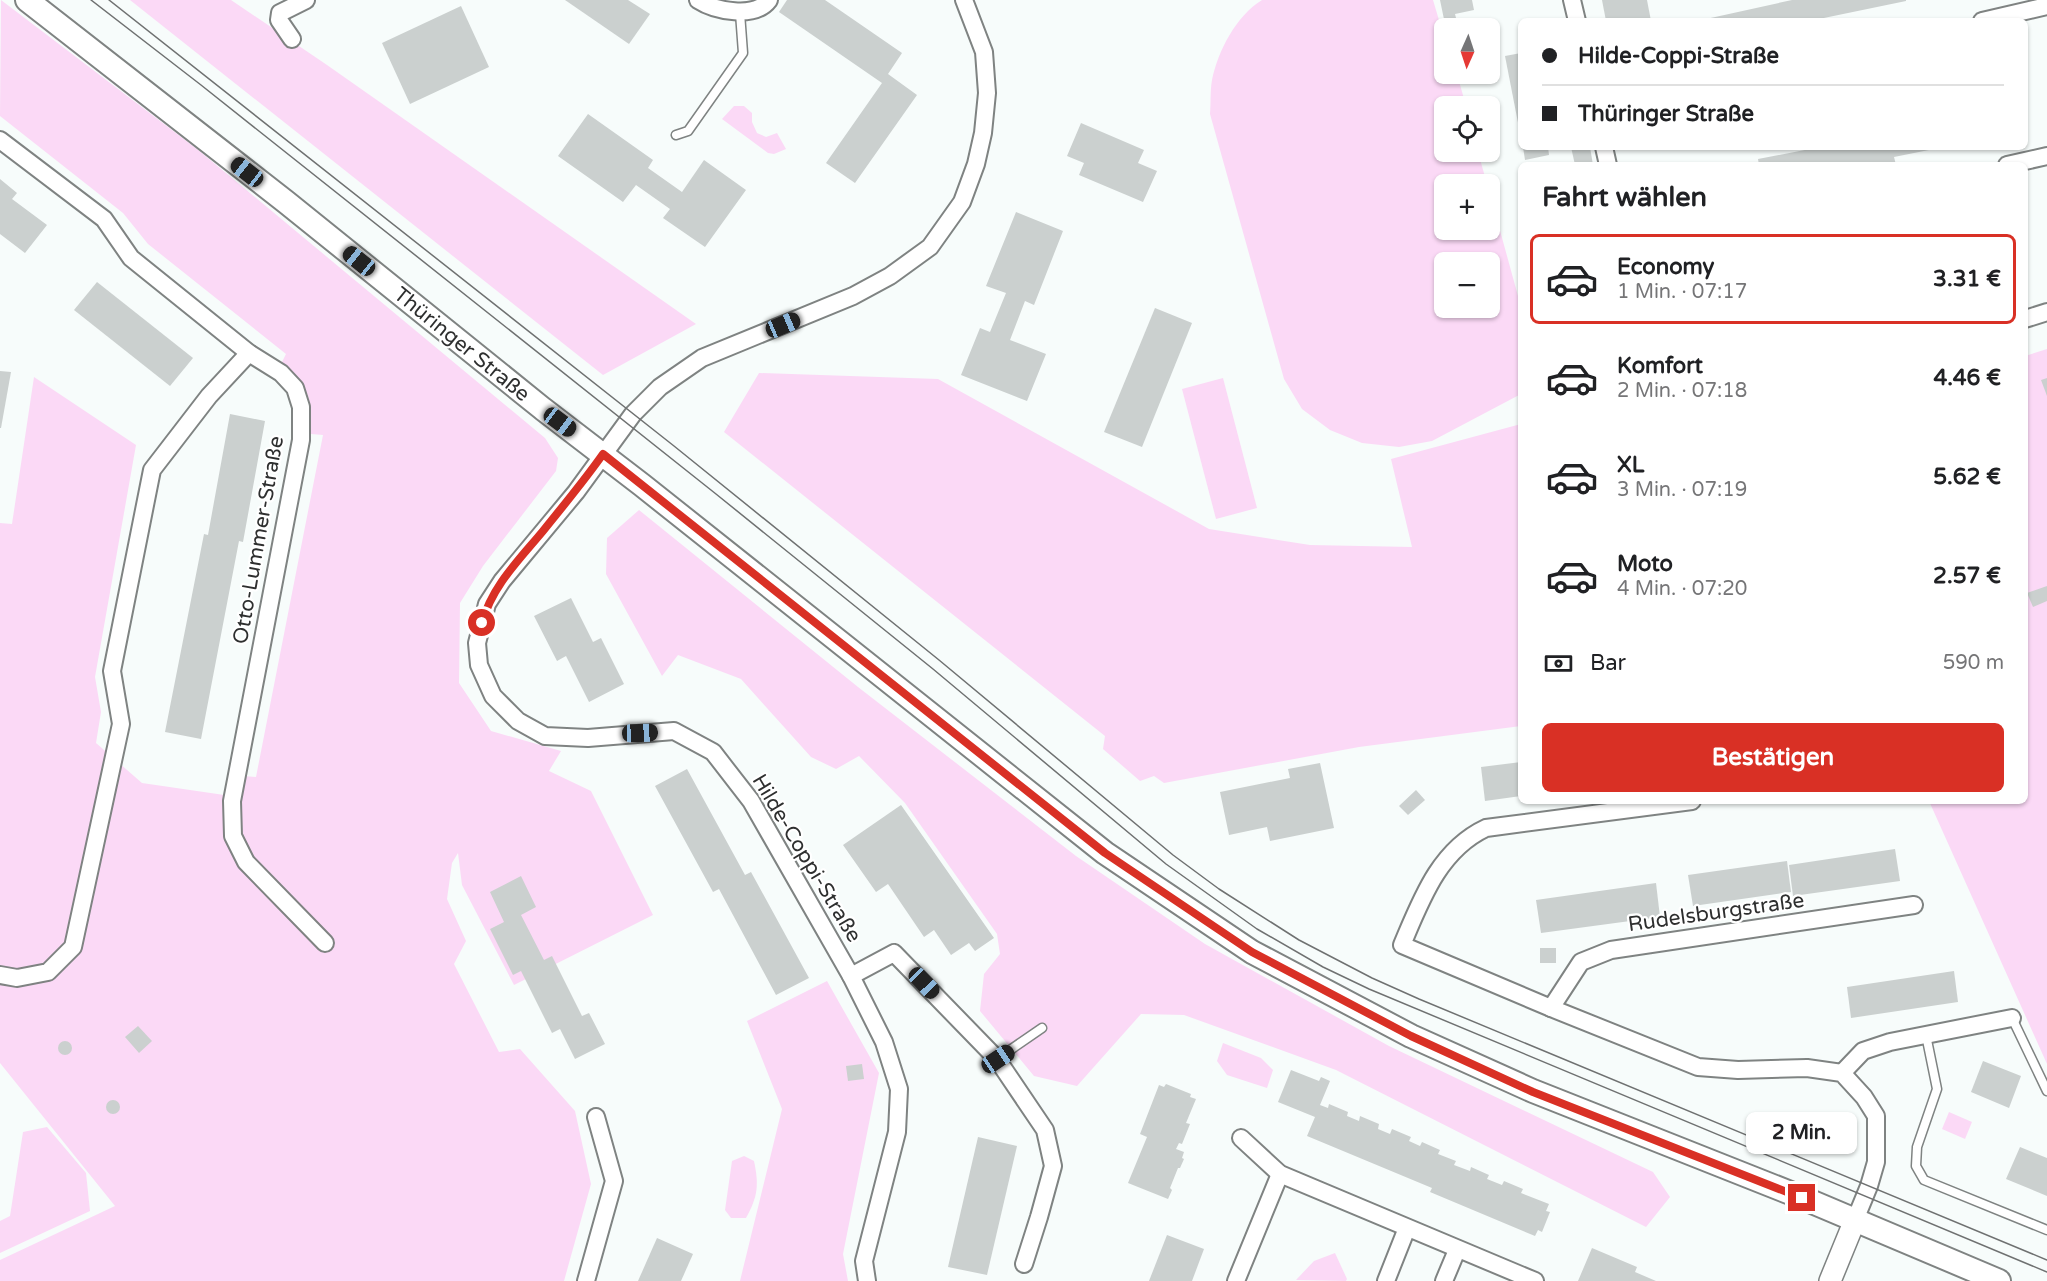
<!DOCTYPE html>
<html lang="de">
<head>
<meta charset="utf-8">
<style>
	:root { --surface:#fff; --page:#f2f2f2; --text:#202124; --muted:#757577; --line:#e0e0e0; --accent:#d93025 }
	body { margin:0; font-family:"Varela Round",sans-serif; background:var(--page); color:var(--text); height:100vh; display:flex; flex-direction:column; font-size:22px; white-space:nowrap }
	* { box-sizing:border-box; margin:0 }
	p { font-size:20px; color:var(--muted) }
	.icon { flex:none; width:33px; height:33px; fill:none; stroke:currentColor; stroke-width:2; stroke-linecap:round; stroke-linejoin:round }
	.map { position:relative; flex:1; overflow:hidden }
	.details { position:absolute; left:1518px; top:162px; width:510px; height:642px; display:flex; flex-direction:column; background:var(--surface); border-radius:9px; box-shadow:0 2px 4px #0004 }
	.details>* { flex:none }
	.banner { position:absolute; left:1518px; top:18px; width:510px; height:132px; border-radius:9px; box-shadow:0 2px 4px #0004; display:grid; align-content:center; height:132px; padding:0 24px; background:var(--surface) }
	.needle { width:39px; rotate:183deg }
	.controls { position:absolute; left:1434px; top:18px; display:grid; gap:12px }
	.controls a { display:grid; place-items:center; width:66px; height:66px; border-radius:9px; background:var(--surface); box-shadow:0 2px 4px #0004; font-size:30px }
	.end { position:absolute; width:27px; height:27px; margin:-14px; border:8px solid #d93025; background:#fff; box-shadow:0 0 0 3px #fff }
	.from { border-radius:50% }
	.bubble { position:absolute; height:42px; border-radius:9px; background:var(--surface); box-shadow:0 2px 4px #0004; font-size:20px; font-weight:700; line-height:42px; text-align:center }
	.car { position:absolute; width:18px; height:36px; margin:-18px -9px; border-radius:8px; box-shadow:0 0 4px 2px #0007; background:linear-gradient(#222 24%,#8ab4d8 0 40%,#222 0 76%,#8ab4d8 0 86%,#222 0) }
	.banner b { display:flex; align-items:center; gap:21px; height:57px; font-size:22px }
	.banner b+b { border-top:2px solid var(--line) }
	.banner i { width:15px; height:15px; background:var(--text) }
	ul { padding:0; list-style:none }
	li { display:flex; align-items:center; gap:18px; height:90px; margin:0 12px 9px; padding:0 12px; border:3px solid transparent; border-radius:9px }
	li div { flex:1 }
	li b { display:block; font-size:22px }
	li em { font-style:normal; font-weight:700 }
	li.current { border-color:var(--accent) }
	li>.icon { width:54px; height:54px; stroke-width:1.5 }
	h2 { padding:0 24px; font-size:27px; line-height:72px }
	.pay { display:flex; align-items:center; gap:15px; height:66px; padding:0 24px; font-size:22px }
	.pay p { margin-inline-start:auto }
	.action { display:flex; gap:12px; margin-top:auto; padding:12px 24px }
	.action a { flex:1; height:69px; border-radius:9px; background:var(--accent); color:#fff; font-size:24px; font-weight:700; line-height:69px; text-align:center }
	.map>svg:first-child { display:block }
	.green { fill:#fbd9f6; fill-rule:evenodd }
	.building { fill:#cbd0cf }
	.lines { fill:none; stroke-linecap:round; stroke-linejoin:round }
	.service-casing { stroke:#7f8382; stroke-width:11 }
	.minor-casing { stroke:#7f8382; stroke-width:20 }
	.tertiary-casing { stroke:#7f8382; stroke-width:24 }
	.secondary-casing { stroke:#7f8382; stroke-width:26 }
	.service { stroke:#fff; stroke-width:8 }
	.minor { stroke:#fff; stroke-width:16 }
	.tertiary { stroke:#fff; stroke-width:21 }
	.secondary { stroke:#fff; stroke-width:22 }
	.tram { stroke:#6f7171; stroke-width:1.5 }
	.route { stroke:#d93025; stroke-width:8 }
	.labels { text-anchor:middle; stroke-width:4.5; stroke-linejoin:round; paint-order:stroke }
	.street-label { font-size:21px; fill:#2e2f2f; stroke:#fff }
</style>
</head>
<body>
<div class="map">
<svg width="2047" height="1281" viewBox="0 0 2047 1281">
	<rect width="100%" height="100%" fill="#f7fcfb"/>
	<g class="green">
		<path d="M1,0L197,149L545,438L558,458L556,471L483,566L460,603L459,683L491,731L561,751L549,771L591,791L653,915L514,985L462,885L458,853L452,863L447,899L466,941L454,964L499,1052L520,1049L575,1111L591,1184L564,1281H0V1260L115,1206L0,1063V523L12,524L34,377L136,445L95,677L101,712L96,743L142,783L238,797L243,776L256,777L323,435L311,434C311,392 311,393 281,364L286,354L148,244L123,213L0,116Z"/>
		<polygon points="130,0 231,0 327,65 696,324 603,375"/>
		<path d="M1262,0H1433L1444,37V74H1457L1466,106H1444V152H1478L1487,184H1444V230H1490V194L1521,307V394L1432,441L1399,447L1362,443L1330,430L1302,409L1284,379L1210,114C1211,103 1210,91 1212,80C1218,51 1236,16 1262,0ZM1444,262H1490V308H1444Z"/>
		<polygon points="734,106 744,106 752,113 752,122 757,133 766,137 777,133 786,149 774,154 768,153 722,119"/>
		<polygon points="2047,349 2047,1064 1929,801 2025,801 2025,356"/>
		<polygon points="759,373 938,379 1209,529 1310,545 1412,547 1391,459 1521,424 1521,726 1359,747 1164,783 1154,776 1140,781 1103,749 1105,736 724,432"/>
		<polygon points="1223,378 1257,508 1216,519 1182,389"/>
		<polygon points="639,510 858,687 1076,856 1205,944 1389,1046 1653,1172 1670,1197 1646,1227 1336,1070 1184,1015 1141,1014 1077,1086 1034,1076 980,1011 984,974 1000,954 997,934 905,803 859,756 836,769 811,757 741,679 678,655 662,676 606,574 607,538"/>
		<polygon points="827,981 879,1073 843,1254 848,1281 740,1281 782,1109 747,1021"/>
		<polygon points="1223,1043 1261,1058 1273,1070 1267,1088 1227,1075 1217,1061"/>
		<polygon points="1949,1112 1972,1122 1965,1139 1942,1129"/>
		<polygon points="47,1127 86,1173 90,1211 0,1253 0,1221 10,1216 23,1132"/>
		<path d="M744,1156L754,1161C759,1185 758,1196 746,1218H731L725,1210L732,1161Z"/>
		<polygon points="1335,1253 1347,1279 1346,1281 1296,1280 1314,1261"/>
	</g>
	<g class="building">
		<polygon points="565,0 628,0 650,14 629,44"/>
		<polygon points="787,0 825,0 902,53 888,74 917,95 855,183 826,163 882,83 779,12"/>
		<polygon points="1440,0 1472,0 1474,10 1455,14 1457,22 1445,24"/>
		<polygon points="1602,0 1647,0 1651,21 1606,21"/>
		<polygon points="1792,0 1906,0 1906,1 1819,19 1819,21 1697,21"/>
		<polygon points="461,6 489,67 410,104 382,43"/>
		<polygon points="1521,53 1521,132 1520,133 1505,56"/>
		<polygon points="588,114 653,160 648,168 682,192 704,160 746,190 705,247 663,218 670,209 636,185 623,202 558,156"/>
		<polygon points="1081,123 1144,150 1138,163 1157,171 1143,202 1079,175 1084,163 1067,156"/>
		<polygon points="1523,147 1548,147 1549,155 1525,160"/>
		<polygon points="1571,147 1590,147 1593,165 1575,165"/>
		<polygon points="1820,147 1939,147 1939,148 1894,157 1896,165 1759,165 1758,159"/>
		<polygon points="0,179 17,193 12,199 47,225 25,253 0,234"/>
		<polygon points="1016,212 1063,231 1034,305 1025,301 1010,340 1046,354 1027,401 961,375 980,328 990,332 1006,293 986,286"/>
		<polygon points="97,282 193,358 170,386 74,310"/>
		<polygon points="1155,308 1192,323 1142,447 1104,432"/>
		<polygon points="0,371 11,372 1,428 0,428"/>
		<polygon points="2047,378 2047,396 2041,380"/>
		<polygon points="230,414 265,421 243,542 239,541 201,739 165,732 204,534 208,535"/>
		<polygon points="2047,586 2047,601 2033,607 2027,593"/>
		<polygon points="571,598 593,642 601,638 624,684 589,702 566,656 557,661 534,616"/>
		<polygon points="1521,762 1521,796 1485,801 1481,767"/>
		<polygon points="1320,763 1334,828 1270,841 1267,827 1229,835 1220,792 1290,778 1288,769"/>
		<polygon points="687,769 745,875 751,872 809,978 776,995 719,889 713,892 655,786"/>
		<polygon points="1416,790 1425,800 1408,815 1399,806"/>
		<polygon points="901,805 994,938 975,951 969,943 951,955 934,930 924,937 888,884 876,892 843,845"/>
		<polygon points="1895,849 1900,881 1793,896 1789,865"/>
		<polygon points="1787,861 1791,892 1693,906 1688,875"/>
		<polygon points="521,876 536,907 521,915 544,960 552,956 582,1016 589,1013 605,1044 575,1059 560,1029 552,1033 521,971 513,975 490,929 504,922 490,892"/>
		<polygon points="1656,883 1660,917 1541,933 1536,900"/>
		<rect x="1540" y="948" width="16" height="15"/>
		<polygon points="1954,971 1958,1002 1851,1018 1847,987"/>
		<polygon points="138,1026 152,1041 139,1053 125,1037"/>
		<circle cx="65" cy="1048" r="7"/>
		<polygon points="1983,1061 2021,1076 2009,1108 1971,1092"/>
		<polygon points="862,1064 864,1079 848,1081 846,1066"/>
		<polygon points="1291,1070 1319,1081 1321,1077 1330,1081 1320,1105 1328,1108 1329,1104 1348,1112 1347,1116 1359,1121 1360,1116 1379,1124 1378,1129 1390,1134 1392,1129 1411,1137 1409,1141 1420,1146 1422,1142 1440,1150 1438,1154 1456,1161 1454,1165 1470,1171 1471,1167 1489,1175 1487,1179 1502,1185 1504,1181 1523,1189 1521,1193 1549,1204 1546,1211 1550,1212 1542,1232 1538,1230 1535,1236 1430,1192 1432,1188 1307,1136 1315,1117 1278,1102"/>
		<polygon points="1166,1084 1191,1094 1190,1097 1196,1099 1186,1123 1190,1124 1182,1144 1179,1143 1176,1149 1184,1152 1182,1158 1184,1159 1180,1168 1178,1168 1170,1188 1172,1190 1168,1199 1128,1183 1147,1137 1140,1134 1159,1085 1164,1087"/>
		<circle cx="113" cy="1107" r="7"/>
		<polygon points="978,1137 1017,1146 987,1275 948,1267"/>
		<polygon points="2020,1147 2047,1158 2047,1196 2006,1179"/>
		<polygon points="1167,1235 1204,1249 1192,1281 1149,1281"/>
		<polygon points="657,1238 693,1254 681,1281 638,1281"/>
		<polygon points="1592,1248 1637,1267 1635,1272 1656,1281 1578,1281"/>
	</g>
	<g class="lines">
		<g class="service-casing">
			<g id="service">
				<polyline points="676,135 688,131 743,53 740,13"/>
				<polyline points="2012,1018 2047,1091"/>
				<polyline points="1926,1035 1937,1089 1917,1147 1916,1166 1924,1180 2047,1230"/>
				<polyline points="997,1059 1042,1028"/>
			</g>
		</g>
		<g class="minor-casing">
			<g id="minor">
				<path d="M698,0C715,11 755,19 769,0"/>
				<polyline points="1572,0 1577,21"/>
				<polyline points="1982,21 2047,6"/>
				<polyline points="292,39 279,20 280,13 306,0"/>
				<polyline points="0,140 104,219 131,258 249,353 281,373 295,388 301,407 301,440 232,801 233,836 246,862 325,943"/>
				<polyline points="1604,147 1608,165"/>
				<polyline points="2007,165 2047,156"/>
				<polyline points="2025,319 2047,312"/>
				<path d="M1692,801L1486,828C1439,850 1421,900 1402,945L1551,1008L1698,1067L1738,1070L1807,1068L1842,1073L1864,1097L1876,1116V1162L1869,1186L1855,1220"/>
				<polyline points="0,975 17,978 48,972 73,947 121,724 112,671 152,470 209,396 249,353"/>
				<polyline points="851,976 894,953 997,1059 1045,1130 1053,1166 1039,1217 1024,1264"/>
				<polyline points="1551,1008 1581,962 1611,950 1914,905"/>
				<polyline points="1842,1073 1863,1051 1890,1042 2012,1018"/>
				<polyline points="1241,1138 1280,1174 1535,1281"/>
				<polyline points="586,1281 614,1181 596,1117"/>
				<polyline points="867,1281 864,1261 897,1132 899,1089 884,1042 851,976 751,801 713,752 674,731 588,738 545,736 518,721 493,696 479,665 477,643 487,604 502,581 576,492 633,414 660,387 702,358 853,296 890,276 930,247 962,202 976,164 983,133 987,93 984,52 964,0"/>
				<polyline points="1236,1281 1280,1174"/>
				<polyline points="1386,1281 1407,1228"/>
				<polyline points="1444,1281 1457,1250"/>
			</g>
		</g>
		<g class="tertiary-casing">
			<polyline id="tertiary" points="1830,1281 1855,1220"/>
		</g>
		<g class="secondary-casing">
			<polyline id="secondary" points="27,0 286,202 543,409 642,485 1105,853 1252,952 1411,1036 1533,1091 1798,1196 1999,1281"/>
		</g>
		<use href="#service" class="service"/>
		<use href="#minor" class="minor"/>
		<use href="#tertiary" class="tertiary"/>
		<use href="#secondary" class="secondary"/>
		<g class="tram">
			<polyline points="91,0 201,85 716,494 933,669 1166,864 1257,929 1323,967 1369,989 2047,1272"/>
			<polyline points="109,0 674,446 939,660 1173,855 1219,889 1299,940 1372,978 1419,999 2047,1260"/>
		</g>
	</g>
	<g class="lines">
		<path class="route" d="M482,623C492,586 519,560 543,531C563,506 584,481 603,454L1105,853L1252,952L1411,1036L1533,1092L1802,1198"/>
	</g>
	<g class="labels">
		<g class="street-label">
			<text transform="translate(462 344) rotate(39)" y="7">Thüringer Straße</text>
			<text transform="translate(258 540) rotate(-80)" y="7">Otto-Lummer-Straße</text>
			<text transform="translate(807 858) rotate(59)" y="7">Hilde-Coppi-Straße</text>
			<text transform="translate(1716 912) rotate(-8)" y="7">Rudelsburgstraße</text>
		</g>
	</g>
</svg>
<div class="controls">
<a><svg class="needle" viewBox="-14 -14 28 28"><path d="M0-13l5 13h-10z" fill="#e53935"/><path d="M0 13l5-13h-10z" fill="#757577"/></svg></a>
<a><svg class="icon" aria-label="locate" viewBox="0 0 24 24"><circle cx="12" cy="12" r="6"/><path d="M12 2v4M12 18v4M2 12h4M18 12h4"/></svg></a>
<a>+</a>
<a>−</a>
</div>
<i class="end from" style="left:482px;top:623px"></i>
<i class="end" style="left:1802px;top:1198px"></i>
<div class="bubble" style="left:1746px;top:1112px;width:111px">2 Min.</div>
<i class="car" style="left:247px;top:172px;rotate:308deg"></i>
<i class="car" style="left:359px;top:261px;rotate:309deg"></i>
<i class="car" style="left:783px;top:325px;rotate:67deg"></i>
<i class="car" style="left:560px;top:422px;rotate:127deg"></i>
<i class="car" style="left:640px;top:733px;rotate:88deg"></i>
<i class="car" style="left:924px;top:983px;rotate:136deg"></i>
<i class="car" style="left:998px;top:1059px;rotate:56deg"></i>
<div class="banner">
<b><i class="from"></i>Hilde-Coppi-Straße</b>
<b><i></i>Thüringer Straße</b>
</div>
<section class="details">
<h2>Fahrt wählen</h2>
<ul>
<li class="current"><svg class="icon" aria-label="car" viewBox="0 0 24 24"><path d="M5 17H2v-5l4-1 3-4h7l3 4 3 1v5h-3M9 17h6M6 11h13"/><circle cx="7" cy="17" r="2"/><circle cx="17" cy="17" r="2"/></svg><div><b>Economy</b><p>1 Min. · 07:17</p></div><em>3.31 €</em></li>
<li><svg class="icon" aria-label="car" viewBox="0 0 24 24"><path d="M5 17H2v-5l4-1 3-4h7l3 4 3 1v5h-3M9 17h6M6 11h13"/><circle cx="7" cy="17" r="2"/><circle cx="17" cy="17" r="2"/></svg><div><b>Komfort</b><p>2 Min. · 07:18</p></div><em>4.46 €</em></li>
<li><svg class="icon" aria-label="car" viewBox="0 0 24 24"><path d="M5 17H2v-5l4-1 3-4h7l3 4 3 1v5h-3M9 17h6M6 11h13"/><circle cx="7" cy="17" r="2"/><circle cx="17" cy="17" r="2"/></svg><div><b>XL</b><p>3 Min. · 07:19</p></div><em>5.62 €</em></li>
<li><svg class="icon" aria-label="car" viewBox="0 0 24 24"><path d="M5 17H2v-5l4-1 3-4h7l3 4 3 1v5h-3M9 17h6M6 11h13"/><circle cx="7" cy="17" r="2"/><circle cx="17" cy="17" r="2"/></svg><div><b>Moto</b><p>4 Min. · 07:20</p></div><em>2.57 €</em></li>
</ul>
<div class="pay"><svg class="icon" aria-label="cash" viewBox="0 0 24 24"><path d="M3 7h18v10H3z"/><circle cx="12" cy="12" r="2"/></svg>Bar<p>590 m</p></div>
<div class="action"><a>Bestätigen</a></div>
</section>
</div>
</body>
</html>
